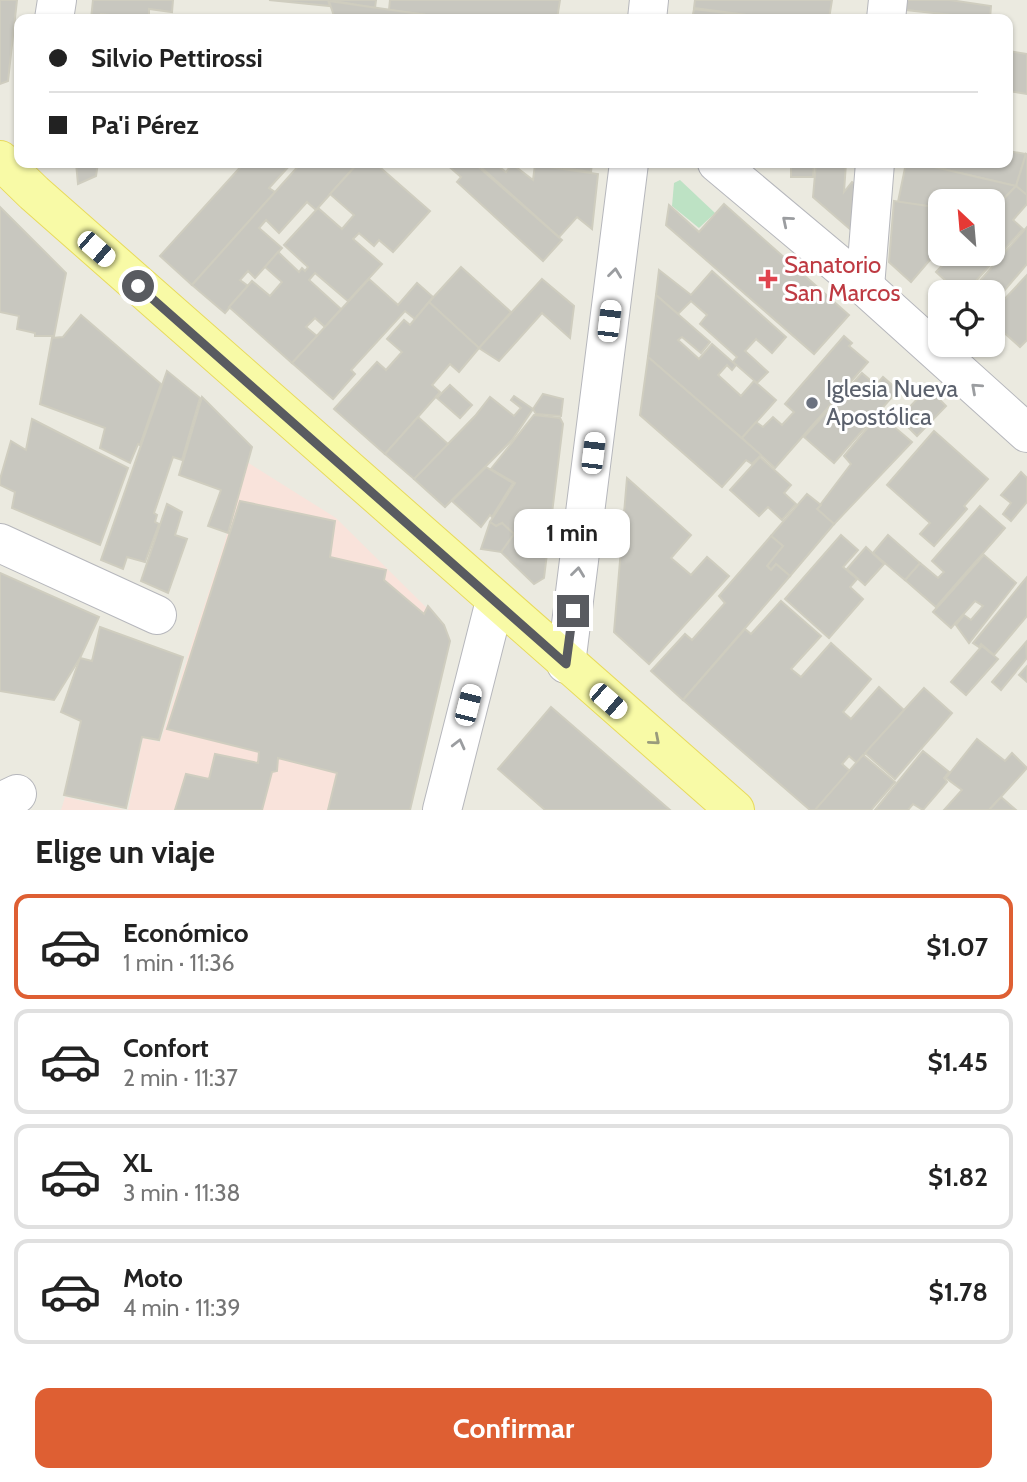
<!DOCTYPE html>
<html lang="es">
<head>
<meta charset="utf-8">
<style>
	:root { --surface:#fff; --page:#f2f2f2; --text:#222; --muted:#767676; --line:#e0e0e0; --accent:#de5f33 }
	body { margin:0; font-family:Cabin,sans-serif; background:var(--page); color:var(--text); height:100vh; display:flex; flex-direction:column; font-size:26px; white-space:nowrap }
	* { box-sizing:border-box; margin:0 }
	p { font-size:23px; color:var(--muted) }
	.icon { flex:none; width:38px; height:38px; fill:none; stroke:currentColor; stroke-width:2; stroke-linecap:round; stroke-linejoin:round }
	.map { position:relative; height:810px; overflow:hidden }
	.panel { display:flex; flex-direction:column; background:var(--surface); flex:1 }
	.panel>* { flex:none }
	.top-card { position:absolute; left:14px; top:14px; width:999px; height:154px; border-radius:14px; box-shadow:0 2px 5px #0004; display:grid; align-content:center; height:154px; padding:0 35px; background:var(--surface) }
	.needle { width:46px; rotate:334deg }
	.tools { position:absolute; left:928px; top:189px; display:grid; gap:14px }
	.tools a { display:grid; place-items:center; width:77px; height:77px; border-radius:14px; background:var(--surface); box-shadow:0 2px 5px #0004; font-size:35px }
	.end { position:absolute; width:32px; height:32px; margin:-16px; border:9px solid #595b60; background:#fff; box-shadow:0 0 0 4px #fff }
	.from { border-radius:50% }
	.bubble { position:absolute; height:49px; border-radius:14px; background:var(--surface); box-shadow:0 2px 5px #0004; font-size:23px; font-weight:800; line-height:49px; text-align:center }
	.car { position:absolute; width:21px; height:42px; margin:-21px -10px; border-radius:9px; box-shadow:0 0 5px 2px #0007; background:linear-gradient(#fff 24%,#345 0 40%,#fff 0 76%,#345 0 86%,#fff 0) }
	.top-card b { display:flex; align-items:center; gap:24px; height:66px; font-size:26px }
	.top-card b+b { border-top:2px solid var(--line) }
	.top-card i { width:18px; height:18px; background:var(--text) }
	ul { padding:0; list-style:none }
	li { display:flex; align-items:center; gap:21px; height:105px; margin:0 14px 10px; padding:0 21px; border:4px solid var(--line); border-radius:14px }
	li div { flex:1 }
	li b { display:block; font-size:26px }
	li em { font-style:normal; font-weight:800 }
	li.selected { border-color:var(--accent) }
	li>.icon { width:63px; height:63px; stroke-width:1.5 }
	h2 { padding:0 35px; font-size:32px; line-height:84px }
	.cta { display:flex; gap:14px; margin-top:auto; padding:14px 35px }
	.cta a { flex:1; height:80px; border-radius:14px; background:var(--accent); color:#fff; font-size:28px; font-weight:800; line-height:80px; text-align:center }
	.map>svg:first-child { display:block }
	.medical { fill:#f9e3db }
	.green { fill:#bde2c4 }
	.building { fill:#c8c7bf; stroke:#cfcdbf; stroke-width:2 }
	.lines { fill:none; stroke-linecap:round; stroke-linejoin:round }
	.minor-casing { stroke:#b6b7bc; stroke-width:40 }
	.major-casing { stroke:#e8da5c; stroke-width:40 }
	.minor { stroke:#fff; stroke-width:38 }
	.major { stroke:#f8faa6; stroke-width:38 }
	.oneway { stroke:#9b9da0 }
	.oneway2 { stroke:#999b7c }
	.route { stroke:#595b60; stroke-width:9 }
	.health-dot { fill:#e0444e; stroke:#fff; stroke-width:2.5 }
	.worship-dot { fill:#6b7280; stroke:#fff; stroke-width:2.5 }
	.labels { text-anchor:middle; stroke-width:6; stroke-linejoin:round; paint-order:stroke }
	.health-label { font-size:24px; fill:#be3a42; stroke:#fff; text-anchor:start }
	.worship-label { font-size:24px; fill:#5b616d; stroke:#fff; text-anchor:start }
</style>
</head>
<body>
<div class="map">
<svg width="1027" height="810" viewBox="0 0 1027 810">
	<rect width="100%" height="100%" fill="#ebeae0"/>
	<g class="medical">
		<polygon points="247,462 336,518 444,625 407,810 128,810 143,738 160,742 223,548"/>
		<polygon points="65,797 124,810 61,810"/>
	</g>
	<polygon class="green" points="680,180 715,213 699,228 672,206 674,183"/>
	<g class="building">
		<polygon points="0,0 17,0 8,81 0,84"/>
		<polygon points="93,0 173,0 172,12 149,9 149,19 119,19 119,16 101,14 100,19 91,19"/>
		<polygon points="269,0 328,0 330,6"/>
		<polygon points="328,0 376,0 375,8"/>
		<polygon points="390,0 560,0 557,19 457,19 389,10"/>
		<polygon points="695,0 832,0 829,19 777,19 694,8"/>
		<polygon points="907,0 950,0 991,6 990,19 906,10"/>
		<polygon points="329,1 427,15 426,19 335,19"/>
		<polygon points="694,9 773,19 692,19"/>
		<polygon points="1008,51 1027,54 1027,94 1008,91"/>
		<polygon points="1008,151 1026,154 1016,186 917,163 1008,163"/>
		<polygon points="1026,154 1027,155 1027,195 1016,186"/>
		<polygon points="76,163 98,163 96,176 78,184"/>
		<polygon points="244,163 292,163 269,188 275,192 192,285 160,256"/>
		<polygon points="301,163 358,163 316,210 307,202 279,233 266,220 259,228 282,248 255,278 248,271 240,280 248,286 225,313 192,285"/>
		<polygon points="358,163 375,163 430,211 393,252 379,240 374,246 359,233 353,239 382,264 348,301 315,273 309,280 341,309 325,327 315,318 306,327 317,336 292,363 229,307 252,281 270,296 282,282 265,267 278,252 299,272 302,268 305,271 308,267 284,245 318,208 342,229 354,215 330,194"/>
		<polygon points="445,163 474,163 562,240 543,261 457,182 461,177"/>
		<polygon points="486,163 494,163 506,172 512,164 533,180 535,165 598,174 592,229 577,217 559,237 482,168"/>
		<polygon points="529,163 592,163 591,172"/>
		<polygon points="814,163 813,177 791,177 791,164 773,164"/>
		<polygon points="816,163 846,163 844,192 852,182 855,184 851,230 813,197"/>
		<polygon points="906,163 917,163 1016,186 992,211 992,201 971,199 971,201 940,201 940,208 898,202"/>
		<polygon points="1016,186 1027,195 1027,204 1013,220 1023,229 966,292 958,292 936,272 953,254 992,254 992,211"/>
		<polygon points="894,201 935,207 935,214 940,215 940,254 947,254 940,260 934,255 911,282 889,262"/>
		<polygon points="724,204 849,315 814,354 666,225 669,205 699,232"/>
		<polygon points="0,207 66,273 54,336 35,336 35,333 17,329 19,316 0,312"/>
		<polygon points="1027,227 1027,264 992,305 992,292 970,292"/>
		<polygon points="461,267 511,312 479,348 429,302"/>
		<polygon points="659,270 691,295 712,271 786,337 772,353 756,339 745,351 768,372 757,383 733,362 737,357 700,324 707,315 691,301 678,314 656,295"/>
		<polygon points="1027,275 1027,340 1020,347 992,322 992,307 997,302 1000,304"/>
		<polygon points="369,279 398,305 417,283 433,297 415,319 405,311 351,370 355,374 333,399 292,363"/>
		<polygon points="542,279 574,306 570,338 542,313 499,361 479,348"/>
		<polygon points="656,295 710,342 701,353 682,337 678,340 699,359 712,344 736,365 732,370 727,365 718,375 741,396 754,381 776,400 742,438 648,357"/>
		<polygon points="429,302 479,348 459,372 450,364 432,385 440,392 385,454 334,409 377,362 386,370 402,352 387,339 404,320 410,325"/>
		<polygon points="81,315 161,384 140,445 138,444 130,463 100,448 105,428 40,404 52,338 63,337"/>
		<polygon points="844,336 852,343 849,346 868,362 775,468 742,438 756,422 763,427 773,417 782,425 794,412 785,404"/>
		<polygon points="648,357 761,455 752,464 746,460 722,487 640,415"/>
		<polygon points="167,371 200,398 182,460 173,457 154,513 157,515 155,522 159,524 145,562 127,557 123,569 101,560"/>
		<polygon points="862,373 876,385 883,377 898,390 834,463 804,437"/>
		<polygon points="450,385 472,405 460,418 437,398"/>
		<polygon points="928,388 946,406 917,436 899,418"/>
		<polygon points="543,394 563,399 561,416 536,414 533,409"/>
		<polygon points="514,396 533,409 512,440 445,507 414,479 475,416 490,397 514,416 521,408 511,400"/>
		<polygon points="202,397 252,447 228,533 208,526 221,490 179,475"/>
		<polygon points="879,414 912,442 834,524 817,509 851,464 844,456"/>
		<polygon points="534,415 560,418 563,424 544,578 534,584 501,552 514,534 502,523 496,526 490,522 515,483 491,469"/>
		<polygon points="418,417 448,444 414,479 385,454"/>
		<polygon points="32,419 128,468 100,545 12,508 15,492 0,485 0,479 11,441 26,450"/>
		<polygon points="934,431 988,479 964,506 967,509 934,546 920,534 930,523 887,485"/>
		<polygon points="760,457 791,485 784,493 796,504 782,520 768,507 759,516 730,490"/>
		<polygon points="486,467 513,483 492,517 490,515 481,527 452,501"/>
		<polygon points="1021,472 1027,478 1027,502 1011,521 1003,514 1011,503 1001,495"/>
		<polygon points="627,478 691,535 671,558 691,575 707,557 729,576 649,664 614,632"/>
		<polygon points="807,494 821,505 817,509 834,524 790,576 776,564 771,570 767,566 783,546 771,536"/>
		<polygon points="240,501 335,521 330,557 386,570 384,580 424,614 428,606 444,625 450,641 410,810 328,810 337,773 278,758 277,771 272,772 262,810 175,810 186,774 209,779 215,754 258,763 259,752 167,729"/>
		<polygon points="167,504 182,512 175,535 187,539 168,593 141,581"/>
		<polygon points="980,506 1005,528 936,607 905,580 920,563 938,578 944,572 932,561"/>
		<polygon points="490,522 496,526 502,523 514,534 501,552 481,549"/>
		<polygon points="841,535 858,550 843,567 857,579 850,587 863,599 829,638 785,599"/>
		<polygon points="888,535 920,563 905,580 873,553"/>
		<polygon points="771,536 783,546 767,566 771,570 776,564 790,576 683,700 651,671 685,634 692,640 725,603 719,596"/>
		<polygon points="866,547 884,564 865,585 847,569"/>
		<polygon points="984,555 1016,583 969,643 956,625 964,615 971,620 983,606 975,601 951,628 933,612"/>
		<polygon points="0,573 99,617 80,658 54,700 0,691"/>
		<polygon points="1027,577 1027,616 994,655 981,644 979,647 973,643"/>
		<polygon points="781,601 821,636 791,669 801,677 831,643 871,679 843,712 851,719 879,687 904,710 857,763 849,756 842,764 850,771 815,810 810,810 683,700 745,629 751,634"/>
		<polygon points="100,627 183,657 159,740 142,737 126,808 64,795 81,721 61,712 80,658 92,661"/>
		<polygon points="1026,642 1027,658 1001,690 992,682"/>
		<polygon points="982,646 998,659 966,695 951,682"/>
		<polygon points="1027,666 1027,682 1019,675"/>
		<polygon points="924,688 952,713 895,779 865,753"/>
		<polygon points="551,707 670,810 545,810 498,769"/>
		<polygon points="977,739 1005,761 1012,753 1027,768 989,810 944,810 962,790 946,778"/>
		<polygon points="923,751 949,772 944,778 947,782 923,810 913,804 908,810 875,810"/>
		<polygon points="863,755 895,782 871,810 815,810"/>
		<polygon points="1001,797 1016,810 989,810"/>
	</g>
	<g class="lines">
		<g class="minor-casing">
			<g id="minor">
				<polyline points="54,19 57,0"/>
				<polyline points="647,19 649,0"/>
				<polyline points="886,19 888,0"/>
				<polyline points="717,163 865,287 1027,433"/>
				<polyline points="865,287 875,163"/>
				<polyline points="0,543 157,615"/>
				<polyline points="566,664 629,163"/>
				<polyline points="0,802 17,794"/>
				<polyline points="442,810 495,601"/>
			</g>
		</g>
		<g class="major-casing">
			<polyline id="major" points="0,160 34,193 735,810"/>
		</g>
		<use href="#minor" class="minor"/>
		<use href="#major" class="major"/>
	</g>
	<defs><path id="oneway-chevron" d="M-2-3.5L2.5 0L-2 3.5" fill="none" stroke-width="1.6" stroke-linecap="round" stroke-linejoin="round" transform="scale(1.75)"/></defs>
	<g class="oneway">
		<use href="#oneway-chevron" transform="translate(787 221) rotate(-140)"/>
		<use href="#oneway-chevron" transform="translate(615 273) rotate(-83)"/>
		<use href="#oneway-chevron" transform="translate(976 388) rotate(-138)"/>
		<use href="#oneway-chevron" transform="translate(578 572) rotate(-83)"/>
		<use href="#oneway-chevron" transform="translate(459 744) rotate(-76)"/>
	</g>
	<use class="oneway2" href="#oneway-chevron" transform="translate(655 740) rotate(41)"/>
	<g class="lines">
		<polyline class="route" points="138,286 566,664 573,611"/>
	</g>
	<path class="health-dot" d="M764.5 268.5h7v7h7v7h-7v7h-7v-7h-7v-7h7z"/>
	<circle class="worship-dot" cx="812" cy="403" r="7"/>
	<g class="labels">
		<g class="health-label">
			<text x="784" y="273">Sanatorio<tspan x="784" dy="28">San Marcos</tspan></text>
		</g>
		<g class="worship-label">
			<text x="826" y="397">Iglesia Nueva<tspan x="826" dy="28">Apostólica</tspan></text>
		</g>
	</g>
</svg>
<div class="tools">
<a><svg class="needle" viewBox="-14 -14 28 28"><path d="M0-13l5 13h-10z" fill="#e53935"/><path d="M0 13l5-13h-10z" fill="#767676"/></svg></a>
<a><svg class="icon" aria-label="locate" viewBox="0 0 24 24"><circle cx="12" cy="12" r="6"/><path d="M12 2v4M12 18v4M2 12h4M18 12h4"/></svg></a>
</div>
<i class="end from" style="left:138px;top:286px"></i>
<i class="end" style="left:573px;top:611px"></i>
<div class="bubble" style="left:514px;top:509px;width:116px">1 min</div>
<i class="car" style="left:96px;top:249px;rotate:131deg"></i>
<i class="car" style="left:609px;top:321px;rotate:7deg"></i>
<i class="car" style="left:593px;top:453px;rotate:7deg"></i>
<i class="car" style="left:608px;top:701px;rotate:131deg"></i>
<i class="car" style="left:468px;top:705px;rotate:14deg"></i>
<div class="top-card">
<b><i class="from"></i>Silvio Pettirossi</b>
<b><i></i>Pa'i Pérez</b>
</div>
</div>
<section class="panel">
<h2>Elige un viaje</h2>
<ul>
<li class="selected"><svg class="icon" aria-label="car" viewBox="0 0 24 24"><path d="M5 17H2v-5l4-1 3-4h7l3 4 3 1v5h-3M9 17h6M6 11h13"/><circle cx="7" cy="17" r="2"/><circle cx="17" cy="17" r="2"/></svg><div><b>Económico</b><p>1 min · 11:36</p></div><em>$1.07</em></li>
<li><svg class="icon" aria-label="car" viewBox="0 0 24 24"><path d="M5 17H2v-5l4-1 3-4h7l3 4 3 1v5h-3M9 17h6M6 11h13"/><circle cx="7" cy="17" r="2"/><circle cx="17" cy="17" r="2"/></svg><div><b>Confort</b><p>2 min · 11:37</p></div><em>$1.45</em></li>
<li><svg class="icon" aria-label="car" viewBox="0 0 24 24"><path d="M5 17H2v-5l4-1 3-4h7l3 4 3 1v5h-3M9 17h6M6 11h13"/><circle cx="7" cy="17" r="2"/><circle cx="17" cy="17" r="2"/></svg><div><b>XL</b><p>3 min · 11:38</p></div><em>$1.82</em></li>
<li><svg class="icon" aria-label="car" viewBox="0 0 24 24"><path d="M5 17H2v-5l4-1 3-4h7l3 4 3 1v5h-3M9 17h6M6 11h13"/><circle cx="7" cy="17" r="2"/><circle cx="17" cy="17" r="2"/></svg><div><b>Moto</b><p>4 min · 11:39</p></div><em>$1.78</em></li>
</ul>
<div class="cta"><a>Confirmar</a></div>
</section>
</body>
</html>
